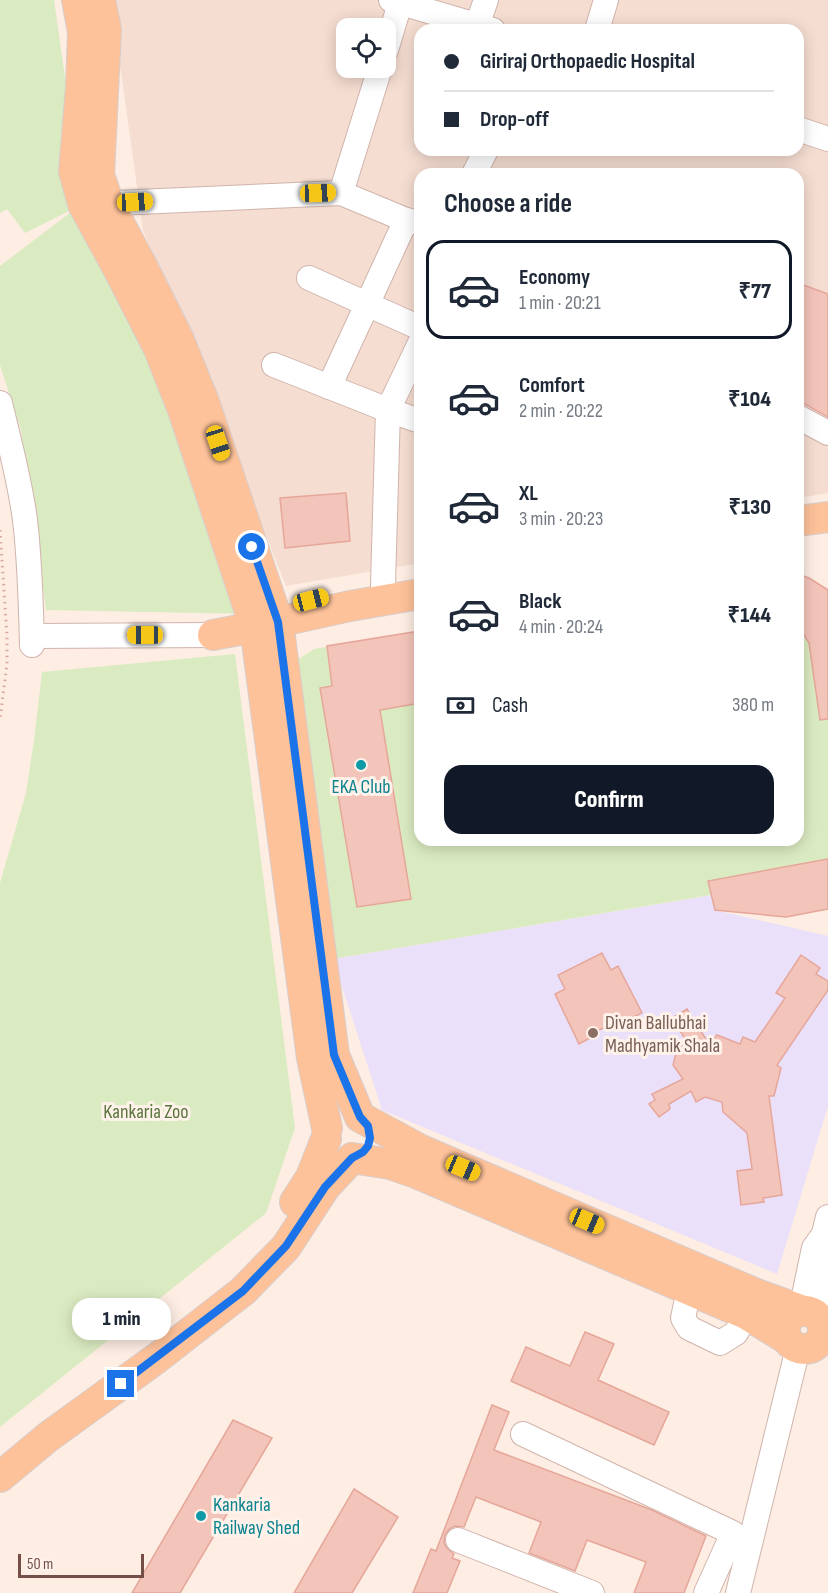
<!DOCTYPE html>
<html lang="en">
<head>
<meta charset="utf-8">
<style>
	:root { --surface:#fff; --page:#f6f6f7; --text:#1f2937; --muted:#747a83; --line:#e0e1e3; --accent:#111827 }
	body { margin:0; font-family:"Sofia Sans Condensed",sans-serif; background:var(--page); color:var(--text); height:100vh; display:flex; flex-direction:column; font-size:22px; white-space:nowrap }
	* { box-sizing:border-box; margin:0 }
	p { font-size:20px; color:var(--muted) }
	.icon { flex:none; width:33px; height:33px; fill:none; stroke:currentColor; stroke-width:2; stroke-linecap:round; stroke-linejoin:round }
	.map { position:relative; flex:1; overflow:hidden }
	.side { position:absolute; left:414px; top:168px; width:390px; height:678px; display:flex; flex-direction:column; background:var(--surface); border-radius:18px; box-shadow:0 3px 15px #0003 }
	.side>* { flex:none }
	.hud { position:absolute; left:414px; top:24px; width:390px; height:132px; border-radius:18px; box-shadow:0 3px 15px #0003; display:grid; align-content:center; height:132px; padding:0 30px; background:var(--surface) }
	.buttons { position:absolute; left:336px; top:18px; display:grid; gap:12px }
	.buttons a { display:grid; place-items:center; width:60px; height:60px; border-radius:12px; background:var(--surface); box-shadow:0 3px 15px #0003; font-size:30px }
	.scale { position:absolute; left:18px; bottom:15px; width:126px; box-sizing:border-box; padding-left:6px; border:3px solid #754e48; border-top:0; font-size:16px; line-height:21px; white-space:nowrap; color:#754e48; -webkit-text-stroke:4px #fff2ea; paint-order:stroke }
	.end { position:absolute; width:27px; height:27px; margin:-14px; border:8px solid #1a73e8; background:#fff; box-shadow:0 0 0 3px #fff }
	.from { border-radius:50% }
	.bubble { position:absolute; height:42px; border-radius:18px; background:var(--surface); box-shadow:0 3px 15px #0003; font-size:20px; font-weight:800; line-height:42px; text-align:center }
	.car { position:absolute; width:18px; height:36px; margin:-18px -9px; border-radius:8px; box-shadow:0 0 4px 2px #0007; background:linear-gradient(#f5c518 24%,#345 0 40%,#f5c518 0 76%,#345 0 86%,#f5c518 0) }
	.hud b { display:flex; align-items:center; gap:21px; height:57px; font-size:22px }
	.hud b+b { border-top:2px solid var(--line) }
	.hud i { width:15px; height:15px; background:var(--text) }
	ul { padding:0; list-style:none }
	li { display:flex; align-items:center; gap:18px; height:99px; margin:0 12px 9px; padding:0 18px; border:3px solid transparent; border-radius:18px }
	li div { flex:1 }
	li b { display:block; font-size:22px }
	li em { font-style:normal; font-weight:800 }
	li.current { border-color:var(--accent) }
	li>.icon { width:54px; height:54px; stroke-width:1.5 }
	h2 { padding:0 30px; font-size:27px; line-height:72px }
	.pay { display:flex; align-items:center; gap:15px; height:66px; padding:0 30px; font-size:22px }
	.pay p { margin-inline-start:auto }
	.primary-button { display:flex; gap:12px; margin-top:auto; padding:12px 30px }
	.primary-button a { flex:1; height:69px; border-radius:18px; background:var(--accent); color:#fff; font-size:24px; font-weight:800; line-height:69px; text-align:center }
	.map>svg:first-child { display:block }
	.residential { fill:#f5ddd1; fill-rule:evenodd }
	.education { fill:#eae0f9 }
	.green { fill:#dbebc1 }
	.building { fill:#f3c4ba; stroke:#e6a69a; stroke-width:1.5 }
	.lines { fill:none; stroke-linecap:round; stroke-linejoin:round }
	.minor-casing { stroke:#d0b4ac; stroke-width:26 }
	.major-casing { stroke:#d8cdcc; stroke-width:32 }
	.path { stroke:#d8a79d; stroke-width:3; stroke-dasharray:1.5 4.5; stroke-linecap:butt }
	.minor { stroke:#fff; stroke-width:24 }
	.major { stroke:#fdc29a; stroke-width:30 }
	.route { stroke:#1a73e8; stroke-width:8 }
	.culture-dot { fill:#0f9aa8; stroke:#fff2ea; stroke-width:2 }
	.education-dot { fill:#8d6e63; stroke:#fff2ea; stroke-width:2 }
	.labels { text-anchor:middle; stroke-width:6; stroke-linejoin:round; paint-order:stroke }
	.culture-label { font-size:20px; fill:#0d838f; stroke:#fff2ea }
	.education-label { font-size:20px; fill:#785e54; stroke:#fff2ea; text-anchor:start }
	.park-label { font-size:20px; fill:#5a753d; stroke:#fff2ea }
</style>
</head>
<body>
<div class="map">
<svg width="828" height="1593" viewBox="0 0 828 1593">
	<rect width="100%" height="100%" fill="#fdede3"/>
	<path class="residential" d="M111,0H828V493L798,498V174H420V563L286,586L143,230ZM346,28H386V68H346ZM420,30H798V150H420Z"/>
	<polygon class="education" points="712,895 715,910 828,936 828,1106 777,1274 382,1110 333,959"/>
	<g class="green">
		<polygon points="0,0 54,0 83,204 251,614 46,610 21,430 0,365 0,266 79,206 25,233 7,209 0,213"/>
		<polygon points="798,574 809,578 828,590 828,908 786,917 715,910 711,895 333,959 297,660 314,649 420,631 420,840 798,840"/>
		<polygon points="235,654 295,1128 266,1213 0,1427 0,883 26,793 34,740 42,672"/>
	</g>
	<g class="building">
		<polygon points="798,283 828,294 828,417 805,404 798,403"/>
		<polygon points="346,493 350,541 285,548 280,498"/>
		<polygon points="798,574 809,578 828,590 828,719 820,720 809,643 803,633 798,628"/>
		<polygon points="420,631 420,703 380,710 411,899 357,907 320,688 332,686 327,646"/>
		<polygon points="828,859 828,909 786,917 715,910 708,881"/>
		<polygon points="602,953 611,970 618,966 642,1013 623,1022 622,1019 595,1032 596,1035 579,1044 555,994 565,989 558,975"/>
		<polygon points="801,955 820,968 816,974 828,981 828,990 777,1065 781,1068 774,1096 769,1096 782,1195 763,1198 764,1202 741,1205 737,1171 752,1169 747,1133 723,1112 722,1102 705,1097 696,1102 691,1091 669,1104 670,1109 659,1117 649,1104 655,1100 652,1094 683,1079 673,1065 677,1049 687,1042 672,1018 687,1009 709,1044 717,1035 740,1044 743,1037 755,1042 785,998 776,993"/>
		<polygon points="585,1332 614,1344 598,1380 669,1412 654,1445 511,1381 526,1347 570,1366"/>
		<polygon points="492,1405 509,1412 494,1450 652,1510 706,1536 684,1593 634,1593 646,1562 587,1540 575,1571 529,1553 541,1522 476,1497 464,1527 455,1526 449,1529 445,1535 444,1543 447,1548 454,1554 452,1558 460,1561 447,1593 413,1593 431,1549 436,1551"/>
		<polygon points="233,1420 272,1438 180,1593 132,1593"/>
		<polygon points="354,1489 398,1517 352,1593 294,1593"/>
	</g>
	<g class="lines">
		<g class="minor-casing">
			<g id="minor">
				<polyline points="391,0 493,30"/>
				<polyline points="477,25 486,0"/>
				<polyline points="597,30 606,0"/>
				<polyline points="386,50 401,0"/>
				<polyline points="798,129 828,139"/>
				<polyline points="474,174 486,150"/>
				<polyline points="341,193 380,68"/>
				<polyline points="93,204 341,193 406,220 420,223"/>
				<polyline points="309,278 420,328"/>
				<polyline points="274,365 388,410 420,421"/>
				<polyline points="329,387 406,220"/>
				<path d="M0,403C9,441 20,481 25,520C30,562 31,603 32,645"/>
				<polyline points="798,417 828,433"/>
				<polyline points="383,585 388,410 420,343"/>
				<polyline points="32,636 213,635"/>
				<polyline points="689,1290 683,1318 689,1328 720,1343 736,1333 746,1314"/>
				<polyline points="801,1310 814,1248 824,1234 828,1217"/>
				<polyline points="819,1317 828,1259"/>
				<polyline points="523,1434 733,1533 706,1593"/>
				<polyline points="458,1540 592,1593"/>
				<polyline points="738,1593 798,1348"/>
			</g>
		</g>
		<g class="major-casing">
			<g id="major">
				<polyline points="77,0 83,32 81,87 74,171 83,204 121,274 159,349 183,410 255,627 312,1058 327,1128"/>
				<polyline points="100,0 106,30 99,175 109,204 141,264 179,340 204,402 278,622 334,1055 360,1117 421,1150 754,1293 801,1310"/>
				<polyline points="798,521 828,517"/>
				<polyline points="213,635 255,627 350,606 420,594"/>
				<polyline points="295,1202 311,1177 326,1139"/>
				<circle cx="804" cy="1330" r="19"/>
				<polyline points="0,1477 48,1437 157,1358 243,1291 286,1247 325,1187 352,1158 390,1164 416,1173 746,1314 787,1339"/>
			</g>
		</g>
		<polyline class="path" points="0,530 7,636 7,664 0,719"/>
		<use href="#minor" class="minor"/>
		<use href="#major" class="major"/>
	</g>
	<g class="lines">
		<polyline class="route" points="121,1384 243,1291 286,1246 325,1187 352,1158 363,1152 368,1146 370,1138 368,1126 360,1117 334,1055 278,622 252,547"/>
	</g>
	<g class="culture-dot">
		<circle cx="361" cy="765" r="6"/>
		<circle cx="201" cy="1516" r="6"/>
	</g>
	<circle class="education-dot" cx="593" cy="1033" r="6"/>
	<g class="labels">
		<g class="culture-label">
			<text x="361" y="793">EKA Club</text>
			<text x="213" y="1511" text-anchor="start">Kankaria<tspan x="213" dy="23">Railway Shed</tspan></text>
		</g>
		<g class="education-label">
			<text x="605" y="1029">Divan Ballubhai<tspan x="605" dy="23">Madhyamik Shala</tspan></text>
		</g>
		<g class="park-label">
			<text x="146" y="1118">Kankaria Zoo</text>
		</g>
	</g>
</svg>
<div class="buttons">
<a><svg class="icon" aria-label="locate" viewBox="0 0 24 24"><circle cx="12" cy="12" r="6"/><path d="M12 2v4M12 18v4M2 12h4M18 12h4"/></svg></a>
</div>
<div class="scale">50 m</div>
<i class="end from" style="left:252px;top:547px"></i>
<i class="end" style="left:121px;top:1384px"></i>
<div class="bubble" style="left:72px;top:1298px;width:99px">1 min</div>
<i class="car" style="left:318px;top:193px;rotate:88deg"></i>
<i class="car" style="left:135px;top:202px;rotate:87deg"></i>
<i class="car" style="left:218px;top:443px;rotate:162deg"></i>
<i class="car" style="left:311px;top:600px;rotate:76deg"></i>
<i class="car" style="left:145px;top:635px;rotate:270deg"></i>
<i class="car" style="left:463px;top:1168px;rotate:113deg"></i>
<i class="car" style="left:587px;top:1221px;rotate:113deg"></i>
<div class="hud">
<b><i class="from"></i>Giriraj Orthopaedic Hospital</b>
<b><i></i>Drop-off</b>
</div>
<section class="side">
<h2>Choose a ride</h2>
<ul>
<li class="current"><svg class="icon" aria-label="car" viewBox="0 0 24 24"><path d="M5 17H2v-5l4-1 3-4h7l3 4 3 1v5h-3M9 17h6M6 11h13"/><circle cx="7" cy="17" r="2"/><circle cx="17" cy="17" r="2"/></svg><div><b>Economy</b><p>1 min · 20:21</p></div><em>₹77</em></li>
<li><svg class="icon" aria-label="car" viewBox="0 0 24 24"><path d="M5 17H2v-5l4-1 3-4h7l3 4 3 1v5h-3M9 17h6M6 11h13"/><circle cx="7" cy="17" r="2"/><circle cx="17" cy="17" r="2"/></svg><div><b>Comfort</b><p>2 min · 20:22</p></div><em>₹104</em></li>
<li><svg class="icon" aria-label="car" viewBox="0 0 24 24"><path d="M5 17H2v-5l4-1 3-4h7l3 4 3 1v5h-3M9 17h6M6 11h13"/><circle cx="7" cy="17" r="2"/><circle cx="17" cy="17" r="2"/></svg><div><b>XL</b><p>3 min · 20:23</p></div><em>₹130</em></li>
<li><svg class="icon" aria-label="car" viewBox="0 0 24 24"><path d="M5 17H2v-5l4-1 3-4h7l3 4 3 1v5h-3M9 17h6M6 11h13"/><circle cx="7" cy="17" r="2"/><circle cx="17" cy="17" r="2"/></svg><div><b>Black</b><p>4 min · 20:24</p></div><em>₹144</em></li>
</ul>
<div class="pay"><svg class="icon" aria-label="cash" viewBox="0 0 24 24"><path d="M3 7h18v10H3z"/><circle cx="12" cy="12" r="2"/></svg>Cash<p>380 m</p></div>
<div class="primary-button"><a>Confirm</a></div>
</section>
</div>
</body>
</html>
